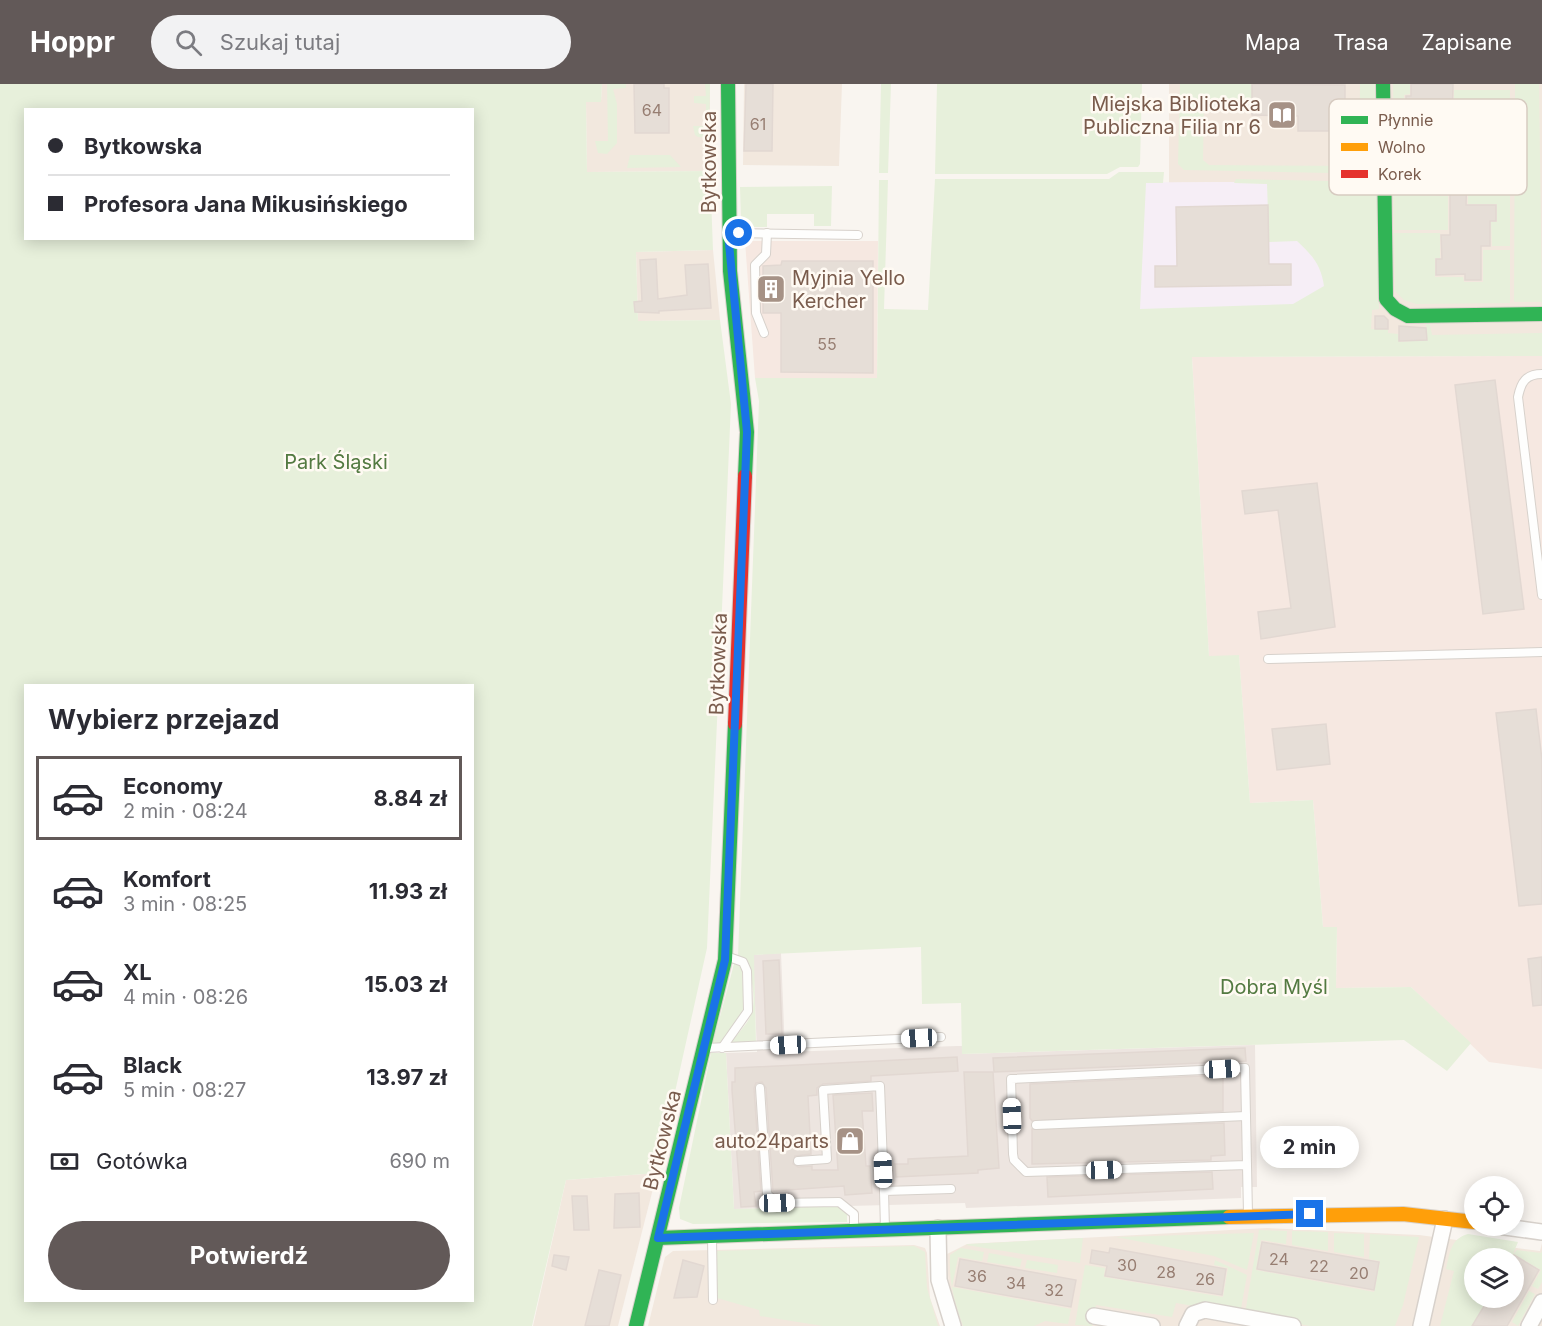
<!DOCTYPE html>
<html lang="pl">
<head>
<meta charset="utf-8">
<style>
	:root { --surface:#fff; --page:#f2f2f3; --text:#2b2b33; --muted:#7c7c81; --line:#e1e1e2; --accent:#625958 }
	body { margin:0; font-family:Inter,sans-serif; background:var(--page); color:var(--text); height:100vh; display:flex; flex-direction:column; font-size:22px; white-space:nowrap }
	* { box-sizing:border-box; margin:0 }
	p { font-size:20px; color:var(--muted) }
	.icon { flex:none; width:33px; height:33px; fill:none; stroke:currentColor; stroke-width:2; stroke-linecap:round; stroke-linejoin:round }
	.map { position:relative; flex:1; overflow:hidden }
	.drawer { position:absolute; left:24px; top:600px; width:450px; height:618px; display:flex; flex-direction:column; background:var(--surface); border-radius:0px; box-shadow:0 3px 15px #0003 }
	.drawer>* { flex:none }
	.banner { position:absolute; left:24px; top:24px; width:450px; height:132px; border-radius:0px; box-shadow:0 3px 15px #0003; display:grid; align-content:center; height:132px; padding:0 24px; background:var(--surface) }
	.controls { position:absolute; left:1464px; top:1092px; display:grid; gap:12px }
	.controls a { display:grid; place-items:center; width:60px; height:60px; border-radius:50%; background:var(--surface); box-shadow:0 3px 15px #0003; font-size:30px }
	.end { position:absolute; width:27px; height:27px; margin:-14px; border:8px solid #1a73e8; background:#fff; box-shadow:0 0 0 3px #fff }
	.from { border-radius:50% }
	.bubble { position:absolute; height:42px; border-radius:21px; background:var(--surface); box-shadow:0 3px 15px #0003; font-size:20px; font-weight:700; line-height:42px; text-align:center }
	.car { position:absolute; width:18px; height:36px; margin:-18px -9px; border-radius:8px; box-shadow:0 0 4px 2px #0007; background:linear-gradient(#fff 24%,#345 0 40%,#fff 0 76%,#345 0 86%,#fff 0) }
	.banner b { display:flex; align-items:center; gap:21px; height:57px; font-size:22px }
	.banner b+b { border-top:2px solid var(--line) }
	.banner i { width:15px; height:15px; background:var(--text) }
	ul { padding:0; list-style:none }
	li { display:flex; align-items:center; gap:18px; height:84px; margin:0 12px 9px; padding:0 12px; border:3px solid transparent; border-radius:0px }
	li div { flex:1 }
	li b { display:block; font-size:22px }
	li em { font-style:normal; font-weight:700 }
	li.current { border-color:var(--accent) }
	li>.icon { width:54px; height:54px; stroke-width:1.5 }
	h2 { padding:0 24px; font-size:27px; line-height:72px }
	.pay { display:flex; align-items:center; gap:15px; height:66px; padding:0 24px; font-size:22px }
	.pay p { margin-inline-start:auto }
	.primary-button { display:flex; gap:12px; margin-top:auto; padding:12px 24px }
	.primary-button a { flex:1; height:69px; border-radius:36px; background:var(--accent); color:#fff; font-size:24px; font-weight:700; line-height:69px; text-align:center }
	header { display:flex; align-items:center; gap:36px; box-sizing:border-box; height:84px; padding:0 30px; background:var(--accent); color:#fff }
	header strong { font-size:28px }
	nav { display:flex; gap:33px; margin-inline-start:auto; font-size:21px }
	.search { width:420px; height:54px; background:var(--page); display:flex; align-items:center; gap:15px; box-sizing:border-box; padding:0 21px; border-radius:33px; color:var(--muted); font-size:22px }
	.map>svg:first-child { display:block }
	.residential { fill:#f2e8de; fill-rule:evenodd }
	.commercial { fill:#f6e8e1 }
	.industrial { fill:#ede5e0 }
	.education { fill:#f6eef6 }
	.green { fill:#e7f0db; fill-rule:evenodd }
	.building { fill:#e6ded7; stroke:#e2d8d2; stroke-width:1.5 }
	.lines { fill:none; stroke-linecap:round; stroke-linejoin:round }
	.lane-casing { stroke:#d7d1cb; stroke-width:10 }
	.street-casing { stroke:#d7d1cb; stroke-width:18 }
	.fast-casing { stroke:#d9d2cb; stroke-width:16 }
	.slow-casing { stroke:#d9d2cb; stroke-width:16 }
	.jam-casing { stroke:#d9d2cb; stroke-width:16 }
	.lane { stroke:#fefefd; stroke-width:8 }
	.street { stroke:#fefefd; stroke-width:15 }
	.fast { stroke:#30b455; stroke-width:14 }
	.slow { stroke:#ff9f0a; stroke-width:14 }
	.jam { stroke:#e5322d; stroke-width:14 }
	.route { stroke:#1a73e8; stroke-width:8 }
	.labels { text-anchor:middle; stroke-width:5; stroke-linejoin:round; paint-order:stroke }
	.number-label { font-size:16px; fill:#977e72 }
	.poi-label { font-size:20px; fill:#7a5c4d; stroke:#fffaf3; text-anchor:end }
	.street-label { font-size:20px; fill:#7a5c4d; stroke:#fffaf3 }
	.park-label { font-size:20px; fill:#537a41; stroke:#fffaf3 }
	.key { fill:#fffaf3; stroke:#d7cbc1; stroke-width:1.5 }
	.key-label { font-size:16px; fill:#7a5c4d }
</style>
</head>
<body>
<header>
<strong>Hoppr</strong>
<div class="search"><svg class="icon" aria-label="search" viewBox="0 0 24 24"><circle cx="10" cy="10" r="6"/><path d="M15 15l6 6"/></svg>Szukaj tutaj</div>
<nav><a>Mapa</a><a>Trasa</a><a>Zapisane</a></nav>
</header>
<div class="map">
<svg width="1542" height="1242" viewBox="0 0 1542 1242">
	<rect width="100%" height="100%" fill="#f9f5f0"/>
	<g class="residential">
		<polygon points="602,0 710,0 710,87 587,88 586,18 601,17"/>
		<polygon points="744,0 842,0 839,82 743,81"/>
		<polygon points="1169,0 1542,0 1542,272 1344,272 1342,104 1231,98 1169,99"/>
		<polygon points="713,166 720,236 638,237 636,168"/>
		<polygon points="657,1089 618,1242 533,1242 566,1096"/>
		<path d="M1267,1144L1419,1151L1540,1167L1542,1159V1242H962L949,1210L947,1170L967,1160ZM1474,1174H1514V1214H1474Z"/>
		<polygon points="914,1161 925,1164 927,1169 930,1214 940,1242 648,1242 665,1173 673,1167"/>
	</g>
	<g class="commercial">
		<polygon points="745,157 878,157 877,294 755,294"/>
		<polygon points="1542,272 1542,985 1489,978 1411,903 1336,904 1337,843 1323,843 1313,716 1250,719 1239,572 1209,573 1192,273"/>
	</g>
	<polygon class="industrial" points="781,869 785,968 957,962 962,962 963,970 1255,961 1257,1103 1241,1103 1241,1114 966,1124 965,1119 734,1125 726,969 757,968 753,871"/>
	<polygon class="education" points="1231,98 1342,104 1344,239 1006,243 1006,99"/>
	<g class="green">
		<path d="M0,0H602L601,18H586L587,88L710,87L713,166L636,168L638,237L720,236L731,320L707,864L657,1089L566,1096L532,1242H0ZM26,26H472V154H26ZM26,602H472V1216H26Z"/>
		<polygon points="607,0 626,0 626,4 613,5 617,20 617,59 607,70 598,69 595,57 608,57"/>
		<polygon points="705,0 710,0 709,54 698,53 695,51 693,42 706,42 706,20 694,19 694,12 706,12"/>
		<polygon points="881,0 891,0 888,89 879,89"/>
		<polygon points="937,0 1142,0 1140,80 1138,83 1120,83 1107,90 935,90"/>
		<polygon points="1180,0 1252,0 1252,18 1204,17 1203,76 1209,81 1359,82 1360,0 1377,0 1377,90 1184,86 1178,80"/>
		<polygon points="1393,0 1410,0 1410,10 1404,11 1405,29 1434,29 1433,65 1394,64"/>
		<polygon points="1515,0 1539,0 1542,218 1514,218"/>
		<polygon points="1454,6 1510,6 1509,82 1478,82 1478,59 1483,59 1484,41 1453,41"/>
		<polygon points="1393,69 1425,69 1425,92 1419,93 1419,111 1448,112 1448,146 1394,146"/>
		<polygon points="630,71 670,71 681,83 627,84"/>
		<polygon points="1468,86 1510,86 1510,162 1492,162 1491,138 1497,138 1497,120 1468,120"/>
		<path d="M1119,88H1164L1163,99H1146L1140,225L1293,220L1324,202C1321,181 1313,172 1297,157L1269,158L1267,100L1234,99L1236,95L1377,98L1379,225L1372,226L1371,245H1388V249L1398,250L1399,258L1427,256L1426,238L1430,241L1432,251L1542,249V272L1192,273L1209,572L1239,571L1250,719L1313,716L1323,843H1337L1336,904L1411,903L1471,959L1447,987L1404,956L962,970L961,919L922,920L921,863L754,871L756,959L730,960C736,951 749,939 752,928C756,913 752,880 738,872L759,317L755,294H877L879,96H888L884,225L928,226L935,95H1109Z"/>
		<polygon points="832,102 831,142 814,142 814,130 767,130 767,143 752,143 741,137 740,103"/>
		<polygon points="1394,149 1440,149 1440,174 1435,174 1435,193 1463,193 1464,198 1483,198 1483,166 1510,166 1510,219 1416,220 1404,216 1395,207"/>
		<polygon points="734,880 739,881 742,886 744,925 720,959 713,959"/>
		<polygon points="711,969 726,969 734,1125 842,1122 847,1129 847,1138 693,1140 680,1135 679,1124"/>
		<polygon points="1259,1146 1287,1147 1286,1160 1261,1156 1256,1186 1374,1208 1380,1177 1369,1175 1370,1150 1419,1153 1403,1221 1395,1242 1310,1242 1245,1230"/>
		<polygon points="1292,1147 1328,1148 1328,1167 1292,1161"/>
		<polygon points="1254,1149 1247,1186 1214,1172 1116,1153"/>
		<polygon points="1334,1149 1364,1150 1364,1173 1334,1168"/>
		<path d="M1468,1150L1518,1158L1513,1170L1517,1166L1541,1169L1542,1167V1198L1538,1205L1532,1202L1541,1186L1513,1170L1510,1174H1474V1214H1489L1472,1242H1440L1454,1187L1446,1185C1450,1169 1450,1155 1468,1150Z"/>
		<polygon points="1083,1154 1080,1179 966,1161 968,1160"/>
		<polygon points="914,1162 925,1168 927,1204 938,1242 823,1242 760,1232 759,1226 717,1214 715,1167"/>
		<path d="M961,1164L984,1168L982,1177L958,1173L952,1203L1071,1225L1068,1240L1045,1237L1034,1242H963C954,1217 949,1198 950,1171Z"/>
		<polygon points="989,1169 1022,1175 1020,1183 987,1178"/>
		<polygon points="1027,1176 1058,1181 1057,1189 1025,1184"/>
		<polygon points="1215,1176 1247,1191 1240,1230 1176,1219 1172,1233 1096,1221 1092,1242 1075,1241 1085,1181 1105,1184 1104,1193 1223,1213 1228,1184 1214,1181"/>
		<polygon points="1529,1207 1535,1210 1518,1242 1512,1238"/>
	</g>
	<g class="building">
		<polygon points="634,0 664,0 664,4 669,4 669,49 635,49"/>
		<polygon points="746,0 773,0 772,67 744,67"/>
		<polygon points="1252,0 1345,1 1345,47 1298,47 1298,32 1252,31"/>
		<polygon points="1411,0 1453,0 1452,42 1483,42 1482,58 1477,58 1476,82 1467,81 1466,121 1496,121 1496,137 1490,137 1490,162 1481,162 1481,196 1465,196 1465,190 1436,191 1436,175 1442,175 1441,151 1450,151 1450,109 1421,110 1420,94 1427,94 1426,70 1435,70 1435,28 1406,28 1406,12 1411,12"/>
		<polygon points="1268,121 1269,180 1291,180 1291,201 1155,203 1155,182 1177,182 1176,123"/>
		<polygon points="656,175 658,215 687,211 685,181 708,180 711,224 659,227 659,229 635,228 634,218 642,217 640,176"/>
		<polygon points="782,177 873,177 873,289 781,288 781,229 763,229 763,182 781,181"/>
		<polygon points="1375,232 1384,232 1388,236 1388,245 1375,245"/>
		<polygon points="1399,242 1426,244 1427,256 1399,257"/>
		<polygon points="1495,296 1524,525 1483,530 1455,301"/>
		<polygon points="1317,399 1335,543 1261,555 1258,528 1291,524 1278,426 1245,430 1242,407"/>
		<polygon points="1536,625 1542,676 1542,820 1519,822 1496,629"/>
		<polygon points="1326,640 1330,680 1277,686 1272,645"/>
		<polygon points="1542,873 1542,921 1533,922 1528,875"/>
		<polygon points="779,876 782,950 766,950 763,877"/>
		<polygon points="1245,964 1246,977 994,988 993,974"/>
		<polygon points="957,973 958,987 871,992 871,997 823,1000 817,1004 817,1011 808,1012 811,1070 795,1072 793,1080 798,1083 812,1082 812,1086 838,1086 833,1011 872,1009 873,1027 862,1027 866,1082 870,1082 872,1109 845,1111 844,1102 773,1107 766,1004 762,998 756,999 754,1004 761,1107 754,1108 756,1122 741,1123 732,1006 732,998 735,998 735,984"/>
		<polygon points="964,988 993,988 999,1084 978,1086 978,1089 896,1093 895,1080 908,1080 908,1075 968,1072"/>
		<polygon points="1223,991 1223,1027 1032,1037 1030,1034 1030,1000"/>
		<polygon points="1224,1039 1225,1071 1211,1072 1211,1076 1032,1080 1032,1045"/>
		<polygon points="1212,1088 1213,1105 1048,1113 1047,1093"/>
		<polygon points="639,1109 640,1143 614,1144 615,1110"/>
		<polygon points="572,1112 587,1112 589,1146 574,1146"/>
		<polygon points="1262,1158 1379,1178 1374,1206 1257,1185"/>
		<polygon points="1110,1164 1226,1185 1222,1211 1105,1192 1107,1182 1090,1179 1092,1166 1109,1169"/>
		<polygon points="554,1171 569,1173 566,1186 552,1182"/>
		<polygon points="1514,1171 1539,1186 1507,1242 1472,1242 1489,1214 1514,1214"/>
		<polygon points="960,1175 1076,1196 1071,1223 955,1202"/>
		<polygon points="683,1176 704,1182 697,1213 674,1214"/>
		<polygon points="599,1186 621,1191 609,1242 585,1242"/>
	</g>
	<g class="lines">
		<g class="lane-casing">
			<g id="lane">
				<polyline points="730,149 858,151"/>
				<polyline points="764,249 756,229 755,181 766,170 767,149"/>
				<path d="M1542,290C1526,290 1521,298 1518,313L1542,511"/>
				<polyline points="1268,575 1542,568"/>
				<polyline points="706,964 941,953"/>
				<polyline points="722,964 748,927 747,887 743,878 726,872"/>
				<polyline points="760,1004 767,1110 777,1119 839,1118 854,1130 854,1146"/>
				<polyline points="1036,1041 1246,1032"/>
				<polyline points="798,1077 827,1075 823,1006 880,1002 884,1107"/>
				<polyline points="1247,1081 1026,1088 1014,1076 1013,1070 1011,995 1245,984 1248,1130"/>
				<polyline points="885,1145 884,1107 951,1105"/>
				<polyline points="712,1154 713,1216"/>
			</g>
		</g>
		<g class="street-casing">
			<g id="street">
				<polyline points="1498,1142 1542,1148"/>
				<polyline points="938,1144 939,1196 953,1242"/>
				<polyline points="1094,1232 1152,1242"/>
				<polyline points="1187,1242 1193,1230 1205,1226 1293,1242"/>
				<polyline points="1421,1242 1445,1135"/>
				<polyline points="1529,1242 1542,1218"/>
			</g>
		</g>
		<g class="fast-casing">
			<g id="fast">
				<polyline points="728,0 730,187 747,348 745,392"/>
				<polyline points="1383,0 1386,215 1395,225 1408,232 1542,230"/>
				<polyline points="658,1154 1229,1133"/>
				<polyline points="636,1242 725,876 735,640"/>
			</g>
		</g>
		<g class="slow-casing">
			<polyline id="slow" points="1229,1133 1403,1130 1474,1138"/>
		</g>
		<g class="jam-casing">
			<polyline id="jam" points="735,640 745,392"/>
		</g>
		<use href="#lane" class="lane"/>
		<use href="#street" class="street"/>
		<use href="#fast" class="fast"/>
		<use href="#slow" class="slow"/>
		<use href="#jam" class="jam"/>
	</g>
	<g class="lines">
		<polyline class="route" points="739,149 728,149 747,348 725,876 658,1154 1310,1130"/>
	</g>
	<defs>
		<g id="library-square" transform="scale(1.5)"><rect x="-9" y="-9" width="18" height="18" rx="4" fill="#a69286" stroke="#fffaf3"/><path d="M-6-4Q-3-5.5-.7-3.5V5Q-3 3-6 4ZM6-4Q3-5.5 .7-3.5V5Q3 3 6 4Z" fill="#fff"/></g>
		<g id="building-square" transform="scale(1.5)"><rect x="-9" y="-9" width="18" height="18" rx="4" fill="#a69286" stroke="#fffaf3"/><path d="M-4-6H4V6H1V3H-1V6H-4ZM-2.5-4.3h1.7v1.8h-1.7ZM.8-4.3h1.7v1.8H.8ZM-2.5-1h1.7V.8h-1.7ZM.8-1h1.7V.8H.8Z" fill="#fff"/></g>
		<g id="shop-square" transform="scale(1.5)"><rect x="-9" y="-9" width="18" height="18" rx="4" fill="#a69286" stroke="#fffaf3"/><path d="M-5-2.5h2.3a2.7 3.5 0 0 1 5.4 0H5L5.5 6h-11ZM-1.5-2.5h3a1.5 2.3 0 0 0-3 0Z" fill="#fff"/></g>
	</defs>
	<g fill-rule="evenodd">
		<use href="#library-square" x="1282" y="31"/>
		<use href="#building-square" x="771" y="205"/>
		<use href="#shop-square" x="850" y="1057"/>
	</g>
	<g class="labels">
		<g class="number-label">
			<text x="652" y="32">64</text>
			<text x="758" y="46">61</text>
			<text x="827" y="266">55</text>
			<text x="1279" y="1181">24</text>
			<text x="1127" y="1187">30</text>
			<text x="1319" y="1188">22</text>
			<text x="1166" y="1194">28</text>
			<text x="1359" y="1195">20</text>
			<text x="977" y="1198">36</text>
			<text x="1205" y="1201">26</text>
			<text x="1016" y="1205">34</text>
			<text x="1054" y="1212">32</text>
		</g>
		<g class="poi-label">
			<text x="1261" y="27">Miejska Biblioteka<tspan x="1261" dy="23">Publiczna Filia nr 6</tspan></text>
			<text x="792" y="201" text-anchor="start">Myjnia Yello<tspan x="792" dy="23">Kercher</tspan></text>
			<text x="829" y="1064">auto24parts</text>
		</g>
		<g class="street-label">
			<text transform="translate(709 78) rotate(-90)" y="7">Bytkowska</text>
			<text transform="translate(718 580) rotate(-88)" y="7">Bytkowska</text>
			<text transform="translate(662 1056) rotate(-76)" y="7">Bytkowska</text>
		</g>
		<g class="park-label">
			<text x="336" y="385">Park Śląski</text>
			<text x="1274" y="910">Dobra Myśl</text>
		</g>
	</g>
	<rect x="1329" y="15" width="198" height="96" rx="9" class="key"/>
	<rect x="1341" y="32" width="27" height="8" fill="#30b455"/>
	<rect x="1341" y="59" width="27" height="8" fill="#ff9f0a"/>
	<rect x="1341" y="86" width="27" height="8" fill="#e5322d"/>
	<g class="key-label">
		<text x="1378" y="42">Płynnie</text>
		<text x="1378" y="69">Wolno</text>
		<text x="1378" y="96">Korek</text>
	</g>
</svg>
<div class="controls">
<a><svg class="icon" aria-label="locate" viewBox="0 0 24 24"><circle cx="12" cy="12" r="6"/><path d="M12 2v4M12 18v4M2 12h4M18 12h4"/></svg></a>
<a><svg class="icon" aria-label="layers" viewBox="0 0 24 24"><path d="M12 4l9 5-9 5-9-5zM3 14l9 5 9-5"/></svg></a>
</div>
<i class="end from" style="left:739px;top:149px"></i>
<i class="end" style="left:1310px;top:1130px"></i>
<div class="bubble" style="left:1260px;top:1042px;width:99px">2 min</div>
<i class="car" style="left:919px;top:954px;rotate:267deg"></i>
<i class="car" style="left:788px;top:961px;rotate:267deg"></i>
<i class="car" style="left:1222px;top:985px;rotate:87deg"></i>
<i class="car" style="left:1012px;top:1032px;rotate:358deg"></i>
<i class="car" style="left:883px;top:1086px;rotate:358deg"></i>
<i class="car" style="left:1104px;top:1086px;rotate:88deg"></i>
<i class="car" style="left:777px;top:1119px;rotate:88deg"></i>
<div class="banner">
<b><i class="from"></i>Bytkowska</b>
<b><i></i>Profesora Jana Mikusińskiego</b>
</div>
<section class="drawer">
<h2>Wybierz przejazd</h2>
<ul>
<li class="current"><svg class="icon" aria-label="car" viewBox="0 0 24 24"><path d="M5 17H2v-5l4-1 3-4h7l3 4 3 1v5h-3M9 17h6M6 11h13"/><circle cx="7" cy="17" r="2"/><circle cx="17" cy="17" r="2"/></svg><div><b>Economy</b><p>2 min · 08:24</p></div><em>8.84 zł</em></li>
<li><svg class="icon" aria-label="car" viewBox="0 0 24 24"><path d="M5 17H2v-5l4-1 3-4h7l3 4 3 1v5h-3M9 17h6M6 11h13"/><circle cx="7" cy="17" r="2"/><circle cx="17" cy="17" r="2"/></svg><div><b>Komfort</b><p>3 min · 08:25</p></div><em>11.93 zł</em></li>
<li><svg class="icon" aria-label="car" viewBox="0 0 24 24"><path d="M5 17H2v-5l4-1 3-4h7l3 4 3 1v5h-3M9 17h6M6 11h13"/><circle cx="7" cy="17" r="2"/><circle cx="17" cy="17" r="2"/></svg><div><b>XL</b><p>4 min · 08:26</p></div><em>15.03 zł</em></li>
<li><svg class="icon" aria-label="car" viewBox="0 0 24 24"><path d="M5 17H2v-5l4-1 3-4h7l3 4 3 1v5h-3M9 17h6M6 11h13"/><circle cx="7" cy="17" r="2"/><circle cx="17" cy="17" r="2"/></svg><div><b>Black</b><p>5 min · 08:27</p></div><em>13.97 zł</em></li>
</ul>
<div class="pay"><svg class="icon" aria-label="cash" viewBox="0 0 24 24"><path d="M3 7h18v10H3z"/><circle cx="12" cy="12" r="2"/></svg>Gotówka<p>690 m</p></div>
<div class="primary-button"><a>Potwierdź</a></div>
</section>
</div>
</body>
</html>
